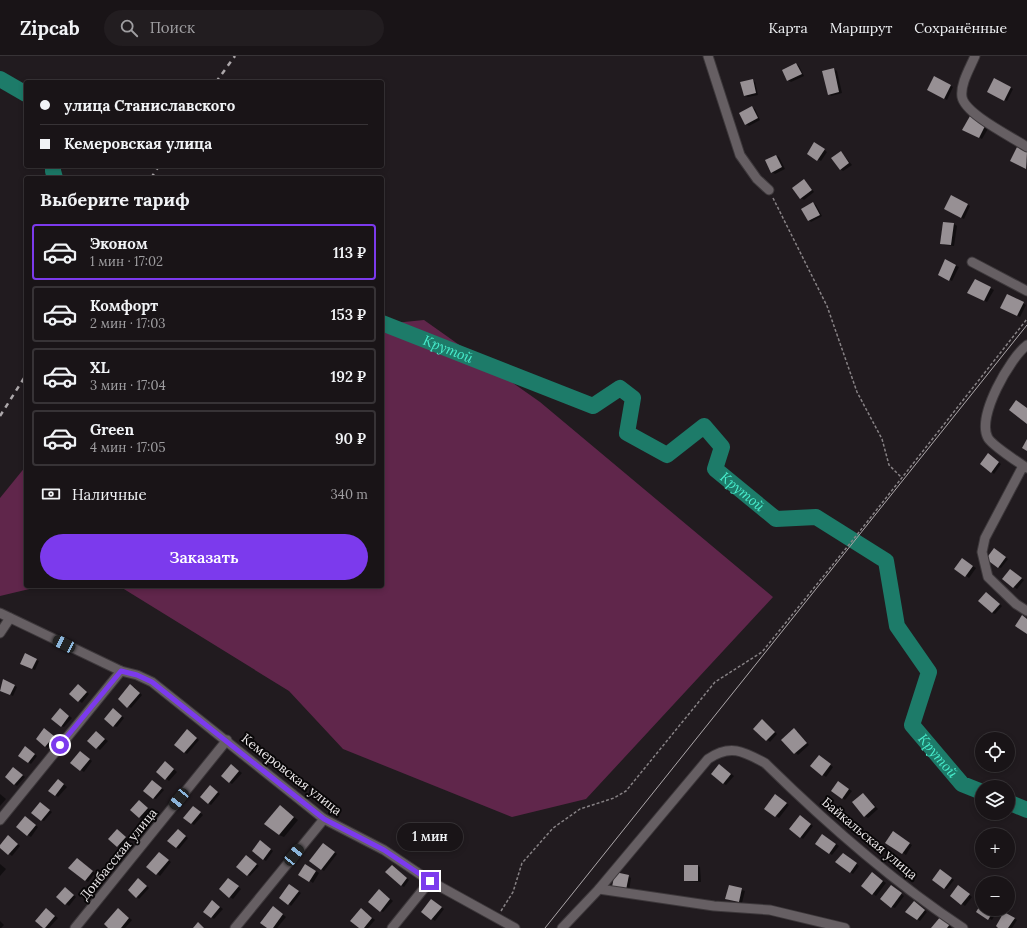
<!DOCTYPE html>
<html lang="ru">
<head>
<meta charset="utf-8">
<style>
	:root { --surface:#191417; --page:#221d20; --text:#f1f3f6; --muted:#9f9ea1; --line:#373336; --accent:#7c3aed }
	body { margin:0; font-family:Lora,serif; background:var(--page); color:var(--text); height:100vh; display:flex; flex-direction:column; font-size:15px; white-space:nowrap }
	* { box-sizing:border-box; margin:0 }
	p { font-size:13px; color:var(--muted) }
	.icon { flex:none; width:22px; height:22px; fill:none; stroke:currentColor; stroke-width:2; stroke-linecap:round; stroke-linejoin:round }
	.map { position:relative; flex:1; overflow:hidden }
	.side { position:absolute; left:24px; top:120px; width:360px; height:412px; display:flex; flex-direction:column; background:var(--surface); border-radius:4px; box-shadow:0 2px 6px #0003,0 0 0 1px var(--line) }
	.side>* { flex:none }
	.top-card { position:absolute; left:24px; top:24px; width:360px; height:88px; border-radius:4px; box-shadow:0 2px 6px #0003,0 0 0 1px var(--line); display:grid; align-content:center; height:88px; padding:0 16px; background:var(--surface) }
	.buttons { position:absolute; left:975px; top:676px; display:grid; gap:8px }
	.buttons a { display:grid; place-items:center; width:40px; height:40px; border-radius:50%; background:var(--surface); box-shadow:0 2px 6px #0003,0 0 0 1px var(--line); font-size:20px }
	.end { position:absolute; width:18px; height:18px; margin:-9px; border:5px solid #7c3aed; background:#fff; box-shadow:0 0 0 2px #fff }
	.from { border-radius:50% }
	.bubble { position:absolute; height:28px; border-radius:14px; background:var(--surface); box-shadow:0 2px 6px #0003,0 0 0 1px var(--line); font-size:13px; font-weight:600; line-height:28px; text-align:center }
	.car { position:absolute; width:12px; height:24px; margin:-12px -6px; border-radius:5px; box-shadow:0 0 3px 1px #0007; background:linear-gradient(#222 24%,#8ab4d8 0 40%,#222 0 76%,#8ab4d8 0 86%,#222 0) }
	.top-card b { display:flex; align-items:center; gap:14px; height:38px; font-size:15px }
	.top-card b+b { border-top:1px solid var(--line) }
	.top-card i { width:10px; height:10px; background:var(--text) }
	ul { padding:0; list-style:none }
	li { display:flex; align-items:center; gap:12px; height:56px; margin:0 8px 6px; padding:0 8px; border:2px solid var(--line); border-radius:4px }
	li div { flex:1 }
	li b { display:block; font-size:15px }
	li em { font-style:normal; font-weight:600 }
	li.on { border-color:var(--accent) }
	li>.icon { width:36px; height:36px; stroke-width:1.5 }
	h2 { padding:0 16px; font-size:18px; line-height:48px }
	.pay { display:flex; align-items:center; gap:10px; height:44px; padding:0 16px; font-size:15px }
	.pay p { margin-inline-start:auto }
	.cta { display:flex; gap:8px; margin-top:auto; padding:8px 16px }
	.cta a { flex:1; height:46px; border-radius:24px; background:var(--accent); color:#fff; font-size:16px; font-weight:600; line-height:46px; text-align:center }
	header { display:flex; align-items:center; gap:24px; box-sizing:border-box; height:56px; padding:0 20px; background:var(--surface); border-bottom:1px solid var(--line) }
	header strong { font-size:19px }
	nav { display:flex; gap:22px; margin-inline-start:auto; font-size:14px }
	.search { width:280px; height:36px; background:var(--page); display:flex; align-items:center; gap:10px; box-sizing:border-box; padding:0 14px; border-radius:22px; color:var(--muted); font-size:15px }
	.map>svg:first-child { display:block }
	.green { fill:#60264b }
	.shadow { fill:#0007 }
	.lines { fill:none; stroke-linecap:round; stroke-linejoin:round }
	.river { stroke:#1d7b69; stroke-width:16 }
	.building { fill:#979094 }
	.minor-casing { stroke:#3d383b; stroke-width:11 }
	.path { stroke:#878285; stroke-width:1.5; stroke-dasharray:3 2; stroke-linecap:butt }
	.minor { stroke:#665f63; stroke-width:9 }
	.tram { stroke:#aca7aa; stroke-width:1 }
	.rail { stroke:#aca7aa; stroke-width:2.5; stroke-dasharray:5 5; stroke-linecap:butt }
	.route { stroke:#7c3aed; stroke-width:5 }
	.labels { text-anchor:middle; stroke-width:4; stroke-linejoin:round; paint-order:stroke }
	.street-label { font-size:13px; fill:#ede9eb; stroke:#090708 }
	.water-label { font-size:14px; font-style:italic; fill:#47eccc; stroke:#090708 }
</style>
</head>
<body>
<header>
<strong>Zipcab</strong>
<div class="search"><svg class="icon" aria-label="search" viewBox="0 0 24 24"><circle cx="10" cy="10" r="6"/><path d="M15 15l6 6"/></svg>Поиск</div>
<nav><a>Карта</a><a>Маршрут</a><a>Сохранённые</a></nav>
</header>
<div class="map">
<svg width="1027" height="872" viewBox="0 0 1027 872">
	<rect width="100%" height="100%" fill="#211b1f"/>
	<g class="green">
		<polygon points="382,264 394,267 424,264 540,346 773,541 586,743 512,761 343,693 289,635 119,530 382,530"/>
		<polygon points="26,410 26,530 42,530 0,540 0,442"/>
	</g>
	<g class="shadow">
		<polygon points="796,8 799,10 804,20 791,26 788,24"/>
		<polygon points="834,13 837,15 842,37 831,40 829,38"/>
		<polygon points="935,21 953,31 947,44 928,34"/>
		<polygon points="994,23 1013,33 1007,45 988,36"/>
		<polygon points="752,24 755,26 758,39 748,41 745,40"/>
		<polygon points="752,52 755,53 760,64 749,70 746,68"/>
		<polygon points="970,61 989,71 982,83 964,73"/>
		<polygon points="815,87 827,96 821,105 808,97"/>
		<polygon points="841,96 852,109 843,115 840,113"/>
		<polygon points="776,100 779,101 785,113 775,118 772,116"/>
		<polygon points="804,124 814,136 804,144 801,142"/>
		<polygon points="951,141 970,150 964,163 945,153"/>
		<polygon points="813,147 816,149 822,160 811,166 809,164"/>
		<polygon points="954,168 957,170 954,190 944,189 941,187"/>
		<polygon points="946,205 959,211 952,225 939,219"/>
		<polygon points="975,224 994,234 987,246 969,236"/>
		<polygon points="1007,239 1026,249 1020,261 1001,251"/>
		<polygon points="991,400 1001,408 994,418 992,416"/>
		<polygon points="997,495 1008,503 1001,512 998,511"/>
		<polygon points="965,505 976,512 969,522 956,513"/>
		<polygon points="1013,516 1024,524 1017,533 1003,523"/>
		<polygon points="989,539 1002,550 995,558 992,557"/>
		<polygon points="36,604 39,605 35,614 24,609"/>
		<polygon points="4,624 17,631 13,640 0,634"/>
		<polygon points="81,631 89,638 82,647 70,638"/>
		<polygon points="134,631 142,639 131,652 119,643"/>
		<polygon points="63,655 72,662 64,671 61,670"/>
		<polygon points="116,655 124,662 117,671 114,670"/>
		<polygon points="765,666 777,678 770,686 755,673"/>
		<polygon points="47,675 56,683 48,692 45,690"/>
		<polygon points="797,675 809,689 798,699 782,684"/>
		<polygon points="96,676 108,685 100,694 88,685"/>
		<polygon points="190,676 199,684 187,698 184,696"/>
		<polygon points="28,693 37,700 31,708 28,706"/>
		<polygon points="81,696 92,705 84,716 81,714"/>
		<polygon points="822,702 833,711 826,721 811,710"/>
		<polygon points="168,708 177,716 169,725 157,716"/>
		<polygon points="231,709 242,717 232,728 229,726"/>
		<polygon points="722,711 734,720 726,729 723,727"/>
		<polygon points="16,714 25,721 17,730 6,721"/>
		<polygon points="61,726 67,731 58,741 50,735"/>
		<polygon points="155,727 164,734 156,743 153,742"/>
		<polygon points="841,728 852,735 845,744 832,734"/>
		<polygon points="210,730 220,738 211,749 208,747"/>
		<polygon points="0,738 6,743 0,750"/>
		<polygon points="863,738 878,753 868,762 865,760"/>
		<polygon points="778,741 789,749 779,762 766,753"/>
		<polygon points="142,747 150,754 142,763 140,761"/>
		<polygon points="43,749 52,756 44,765 41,764"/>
		<polygon points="280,750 298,764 284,781 279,779"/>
		<polygon points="196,753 203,759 194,769 184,761"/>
		<polygon points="803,762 813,770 803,783 790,773"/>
		<polygon points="28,763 38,771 31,781 28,779"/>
		<polygon points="178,774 188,782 179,793 176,791"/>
		<polygon points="120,776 128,783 121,792 109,783"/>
		<polygon points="893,777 912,789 906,799 887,786"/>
		<polygon points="825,780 839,790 832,799 816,788"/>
		<polygon points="11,782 20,790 12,800 0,791"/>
		<polygon points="263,787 273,795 266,805 263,803"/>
		<polygon points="326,790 337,798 324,815 321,813"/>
		<polygon points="162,799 171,806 160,820 148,811"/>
		<polygon points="846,799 859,810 853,818 850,816"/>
		<polygon points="249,802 259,810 250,820 248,819"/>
		<polygon points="77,803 95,817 88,826 85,824"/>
		<polygon points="0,808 6,813 0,820"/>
		<polygon points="306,809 319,817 313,827 300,818"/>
		<polygon points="698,810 700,811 701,826 685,825"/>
		<polygon points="395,812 409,824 404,831 401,829"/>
		<polygon points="943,816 954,824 947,833 944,832"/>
		<polygon points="875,819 886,827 876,840 862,830"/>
		<polygon points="628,820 631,822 629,835 616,832"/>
		<polygon points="141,825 149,832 139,843 137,841"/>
		<polygon points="231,825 241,833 233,843 230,841"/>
		<polygon points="729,830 745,835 742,847 726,843"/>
		<polygon points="292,831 301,837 291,850 289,848"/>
		<polygon points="894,832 904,840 895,852 892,851"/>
		<polygon points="961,832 972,841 965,850 951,839"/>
		<polygon points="68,834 76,841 69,850 57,841"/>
		<polygon points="382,836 393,845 383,856 381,855"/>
		<polygon points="434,846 444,853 435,865 422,856"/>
		<polygon points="215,847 223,853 214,863 204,855"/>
		<polygon points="917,848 927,856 920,865 907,855"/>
		<polygon points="982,848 982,853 994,853 997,855 992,864 977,855"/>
		<polygon points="276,853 286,861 277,872 269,872"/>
		<polygon points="49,855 58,862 49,872 44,872"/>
		<polygon points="121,855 132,864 125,872 109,872"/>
		<polygon points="364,855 375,864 368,872 360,872"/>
		<polygon points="1005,857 1017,864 1012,872 1000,872"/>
		<polygon points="944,863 952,870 951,872 933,872"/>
		<polygon points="0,865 4,869 1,872 0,872"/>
	</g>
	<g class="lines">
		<g class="river">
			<polyline points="0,23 26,38"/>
			<polyline points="53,110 53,115 55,122"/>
			<path id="s1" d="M382,267L593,350L620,332L633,342L627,377L667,399L704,370L722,391L715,413L776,463L816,461L886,505L897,570L929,616L912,669L962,728L982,736"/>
			<polyline points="1008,746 1027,754"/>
		</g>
	</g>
	<g class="building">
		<polygon points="796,7 802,18 787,25 782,14"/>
		<polygon points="834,12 839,36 828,39 822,15"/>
		<polygon points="934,20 951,29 944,43 927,34"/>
		<polygon points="994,22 1011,31 1004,45 987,36"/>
		<polygon points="753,23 756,37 744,40 740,26"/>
		<polygon points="752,50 758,62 745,69 739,57"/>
		<polygon points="970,60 986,68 979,82 962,74"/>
		<polygon points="814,86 825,93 817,105 807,98"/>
		<polygon points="1017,91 1027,96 1026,113 1010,105"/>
		<polygon points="841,95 849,107 840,114 831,102"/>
		<polygon points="776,99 782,111 771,117 765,104"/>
		<polygon points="804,123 812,134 800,143 792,132"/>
		<polygon points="951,139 968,148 961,162 944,153"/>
		<polygon points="813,146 820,159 808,165 801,153"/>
		<polygon points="943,166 954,167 951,189 940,188"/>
		<polygon points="945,203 956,209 949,225 938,219"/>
		<polygon points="975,223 991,231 984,245 967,237"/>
		<polygon points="1007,238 1024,246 1017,260 1000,252"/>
		<polygon points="1016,344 1027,352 1027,368 1009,354"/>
		<polygon points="1027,383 1027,395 1022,392"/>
		<polygon points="988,397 999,406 991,417 980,408"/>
		<polygon points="994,492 1006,501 998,512 986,503"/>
		<polygon points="962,502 973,510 965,521 954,513"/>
		<polygon points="1010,513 1022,522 1013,532 1002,523"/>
		<polygon points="986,536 1000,548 992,557 978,545"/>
		<polygon points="1022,559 1027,563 1027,578 1015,570"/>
		<polygon points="25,597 37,603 32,613 20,608"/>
		<polygon points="3,623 15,629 10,639 0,635"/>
		<polygon points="78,628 87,636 78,646 69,638"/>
		<polygon points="130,628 140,637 127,652 118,643"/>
		<polygon points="60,652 69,660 61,671 51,663"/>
		<polygon points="113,652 122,660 113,671 104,663"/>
		<polygon points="762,663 775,676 766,685 753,673"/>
		<polygon points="44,672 54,680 45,691 36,683"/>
		<polygon points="794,672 807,687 794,698 781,684"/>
		<polygon points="187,673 197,682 184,697 174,689"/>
		<polygon points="96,675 105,683 96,693 87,685"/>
		<polygon points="25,690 35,698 28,707 18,700"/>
		<polygon points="80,695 90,703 80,715 70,707"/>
		<polygon points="819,699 831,708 822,720 810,710"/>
		<polygon points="165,705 174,713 165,724 156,716"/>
		<polygon points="231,708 239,715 229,727 221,720"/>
		<polygon points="719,708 731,718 723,728 711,718"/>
		<polygon points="13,711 23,719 14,729 5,721"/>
		<polygon points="58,723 64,728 55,740 48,735"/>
		<polygon points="152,724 162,732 153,743 143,735"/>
		<polygon points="838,725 849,733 842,743 831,735"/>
		<polygon points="210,729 218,736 208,748 200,741"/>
		<polygon points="863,737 875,751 864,761 852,746"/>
		<polygon points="775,738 787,747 775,761 764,753"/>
		<polygon points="139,744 148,752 139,762 130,754"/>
		<polygon points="40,746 50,754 41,765 31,757"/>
		<polygon points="280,749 294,761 279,779 264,768"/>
		<polygon points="193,750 201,756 191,768 183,762"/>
		<polygon points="800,759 811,768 800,782 789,773"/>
		<polygon points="25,760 36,769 27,780 16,771"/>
		<polygon points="117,773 126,781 117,791 108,783"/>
		<polygon points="178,773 186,780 176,792 167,785"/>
		<polygon points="893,775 910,787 902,798 885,787"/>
		<polygon points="822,778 836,788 829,798 815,788"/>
		<polygon points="8,779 18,788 8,799 0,792 0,789"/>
		<polygon points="260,784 271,793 263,804 252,795"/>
		<polygon points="323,787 335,796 321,814 309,805"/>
		<polygon points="159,796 169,804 156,819 146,811"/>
		<polygon points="843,797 857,807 850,817 835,806"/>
		<polygon points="246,799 257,808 247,820 236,811"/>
		<polygon points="77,802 93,815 85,825 68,812"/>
		<polygon points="305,808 316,815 309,826 298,819"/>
		<polygon points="392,809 407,822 401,830 385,816"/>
		<rect x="684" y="809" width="14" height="16"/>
		<polygon points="940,813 952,822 944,833 932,824"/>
		<polygon points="615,816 629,819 626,834 612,831"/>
		<polygon points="872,816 883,825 872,839 861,830"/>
		<polygon points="138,822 147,830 136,842 128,834"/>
		<polygon points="228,822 239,830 229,842 219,833"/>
		<polygon points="289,828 299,835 288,849 279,842"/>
		<polygon points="729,829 742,832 739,846 725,843"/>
		<polygon points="891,829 902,837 891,852 880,843"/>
		<polygon points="958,829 970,838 961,849 950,840"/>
		<polygon points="65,831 74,839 65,849 56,841"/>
		<polygon points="379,833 390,843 380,856 368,846"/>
		<polygon points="431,843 442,851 431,864 421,856"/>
		<polygon points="212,844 220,851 211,862 203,856"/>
		<polygon points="914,845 925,854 917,864 905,856"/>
		<polygon points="982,846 982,853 995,853 988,864 976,856"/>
		<polygon points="273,850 283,858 273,872 267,872 260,867"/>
		<polygon points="46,852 55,860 45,872 43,872 35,865"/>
		<polygon points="118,852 129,862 121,872 108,872 104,868"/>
		<polygon points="361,852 372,862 364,872 359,872 350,865"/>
		<polygon points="1004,856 1015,862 1008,872 998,872 996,870"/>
		<polygon points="941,860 950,868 947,872 931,872"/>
		<polygon points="198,866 204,872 193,872"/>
	</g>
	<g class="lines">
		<g class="minor-casing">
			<g id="minor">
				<polyline points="708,0 740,99 757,123 769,134"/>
				<path d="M975,0C970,12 960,28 962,41C965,58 1012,81 1027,91"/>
				<polyline points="972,206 1027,235"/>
				<path d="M1027,289C1010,302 976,361 988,382C992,389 1019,407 1027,412"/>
				<polyline points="1023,410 985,482 982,496 988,521 1016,548 1027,555"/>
				<polyline points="0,557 121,615 137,619 152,626 324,763 384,794 430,825 515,872"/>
				<polyline points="0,577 10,562"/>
				<polyline points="0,764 121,615"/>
				<polyline points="599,833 714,850 770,854 845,872"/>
				<polyline points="75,872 227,684"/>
				<polyline points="235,872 324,763"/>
				<polyline points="392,872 430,825"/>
				<path d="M562,872L599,833L708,703C730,688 743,695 765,707C824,765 893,826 963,872"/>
			</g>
		</g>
		<g class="path">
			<polyline points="773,142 827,250 857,336 882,383 889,409 902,422"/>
			<polyline points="501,855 513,836 522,807 553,772 580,753 614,742 626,735 715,626 762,596 856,480 1027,263"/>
		</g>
		<use href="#minor" class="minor"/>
		<polyline class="tram" points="545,872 1027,269"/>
		<g class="rail">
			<polyline points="216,26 235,0"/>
			<polyline points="151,122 159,110"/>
			<polyline points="0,360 26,319"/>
		</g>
	</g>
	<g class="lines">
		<polyline class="route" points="60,689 121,615 137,619 152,626 324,763 384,794 430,825"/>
	</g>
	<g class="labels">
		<g class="street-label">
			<text transform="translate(292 718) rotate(38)" y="5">Кемеровская улица</text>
			<text transform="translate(870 782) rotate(40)" y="5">Байкальская улица</text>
			<text transform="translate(118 798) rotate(-51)" y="5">Донбасская улица</text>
		</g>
		<g class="water-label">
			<text dy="5" stroke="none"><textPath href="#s1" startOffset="71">Крутой</textPath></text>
			<text dy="5" stroke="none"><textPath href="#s1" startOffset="490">Крутой</textPath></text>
			<text dy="5" stroke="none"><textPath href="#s1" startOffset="874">Крутой</textPath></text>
		</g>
	</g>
</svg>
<div class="buttons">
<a><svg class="icon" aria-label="locate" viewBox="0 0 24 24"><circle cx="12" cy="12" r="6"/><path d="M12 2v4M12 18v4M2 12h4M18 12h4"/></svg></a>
<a><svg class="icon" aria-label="layers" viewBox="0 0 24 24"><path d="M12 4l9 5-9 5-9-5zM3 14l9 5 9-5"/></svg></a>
<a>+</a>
<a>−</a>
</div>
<i class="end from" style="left:60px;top:689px"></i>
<i class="end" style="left:430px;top:825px"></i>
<div class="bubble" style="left:397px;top:767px;width:66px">1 мин</div>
<i class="car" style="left:64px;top:588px;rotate:296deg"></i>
<i class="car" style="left:179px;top:743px;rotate:219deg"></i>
<i class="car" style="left:294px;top:799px;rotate:39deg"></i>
<div class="top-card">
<b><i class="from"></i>улица Станиславского</b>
<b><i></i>Кемеровская улица</b>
</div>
<section class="side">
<h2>Выберите тариф</h2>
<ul>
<li class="on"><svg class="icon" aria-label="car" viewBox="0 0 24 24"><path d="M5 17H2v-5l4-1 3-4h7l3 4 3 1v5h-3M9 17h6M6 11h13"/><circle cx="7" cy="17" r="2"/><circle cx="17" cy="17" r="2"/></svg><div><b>Эконом</b><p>1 мин · 17:02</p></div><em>113 ₽</em></li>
<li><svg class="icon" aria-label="car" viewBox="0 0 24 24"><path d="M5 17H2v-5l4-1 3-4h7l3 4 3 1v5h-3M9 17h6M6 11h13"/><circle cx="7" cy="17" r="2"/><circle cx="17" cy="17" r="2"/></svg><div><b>Комфорт</b><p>2 мин · 17:03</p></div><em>153 ₽</em></li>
<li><svg class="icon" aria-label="car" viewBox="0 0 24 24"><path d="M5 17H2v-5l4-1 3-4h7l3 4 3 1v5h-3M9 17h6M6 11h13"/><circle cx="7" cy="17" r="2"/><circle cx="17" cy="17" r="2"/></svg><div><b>XL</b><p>3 мин · 17:04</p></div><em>192 ₽</em></li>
<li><svg class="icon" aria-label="car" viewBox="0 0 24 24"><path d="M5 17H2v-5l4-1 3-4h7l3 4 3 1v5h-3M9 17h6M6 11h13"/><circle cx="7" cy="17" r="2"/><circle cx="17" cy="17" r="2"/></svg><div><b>Green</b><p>4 мин · 17:05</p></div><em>90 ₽</em></li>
</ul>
<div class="pay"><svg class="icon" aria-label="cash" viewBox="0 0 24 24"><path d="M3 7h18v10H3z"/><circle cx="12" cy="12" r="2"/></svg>Наличные<p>340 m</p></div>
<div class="cta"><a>Заказать</a></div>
</section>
</div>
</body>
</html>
